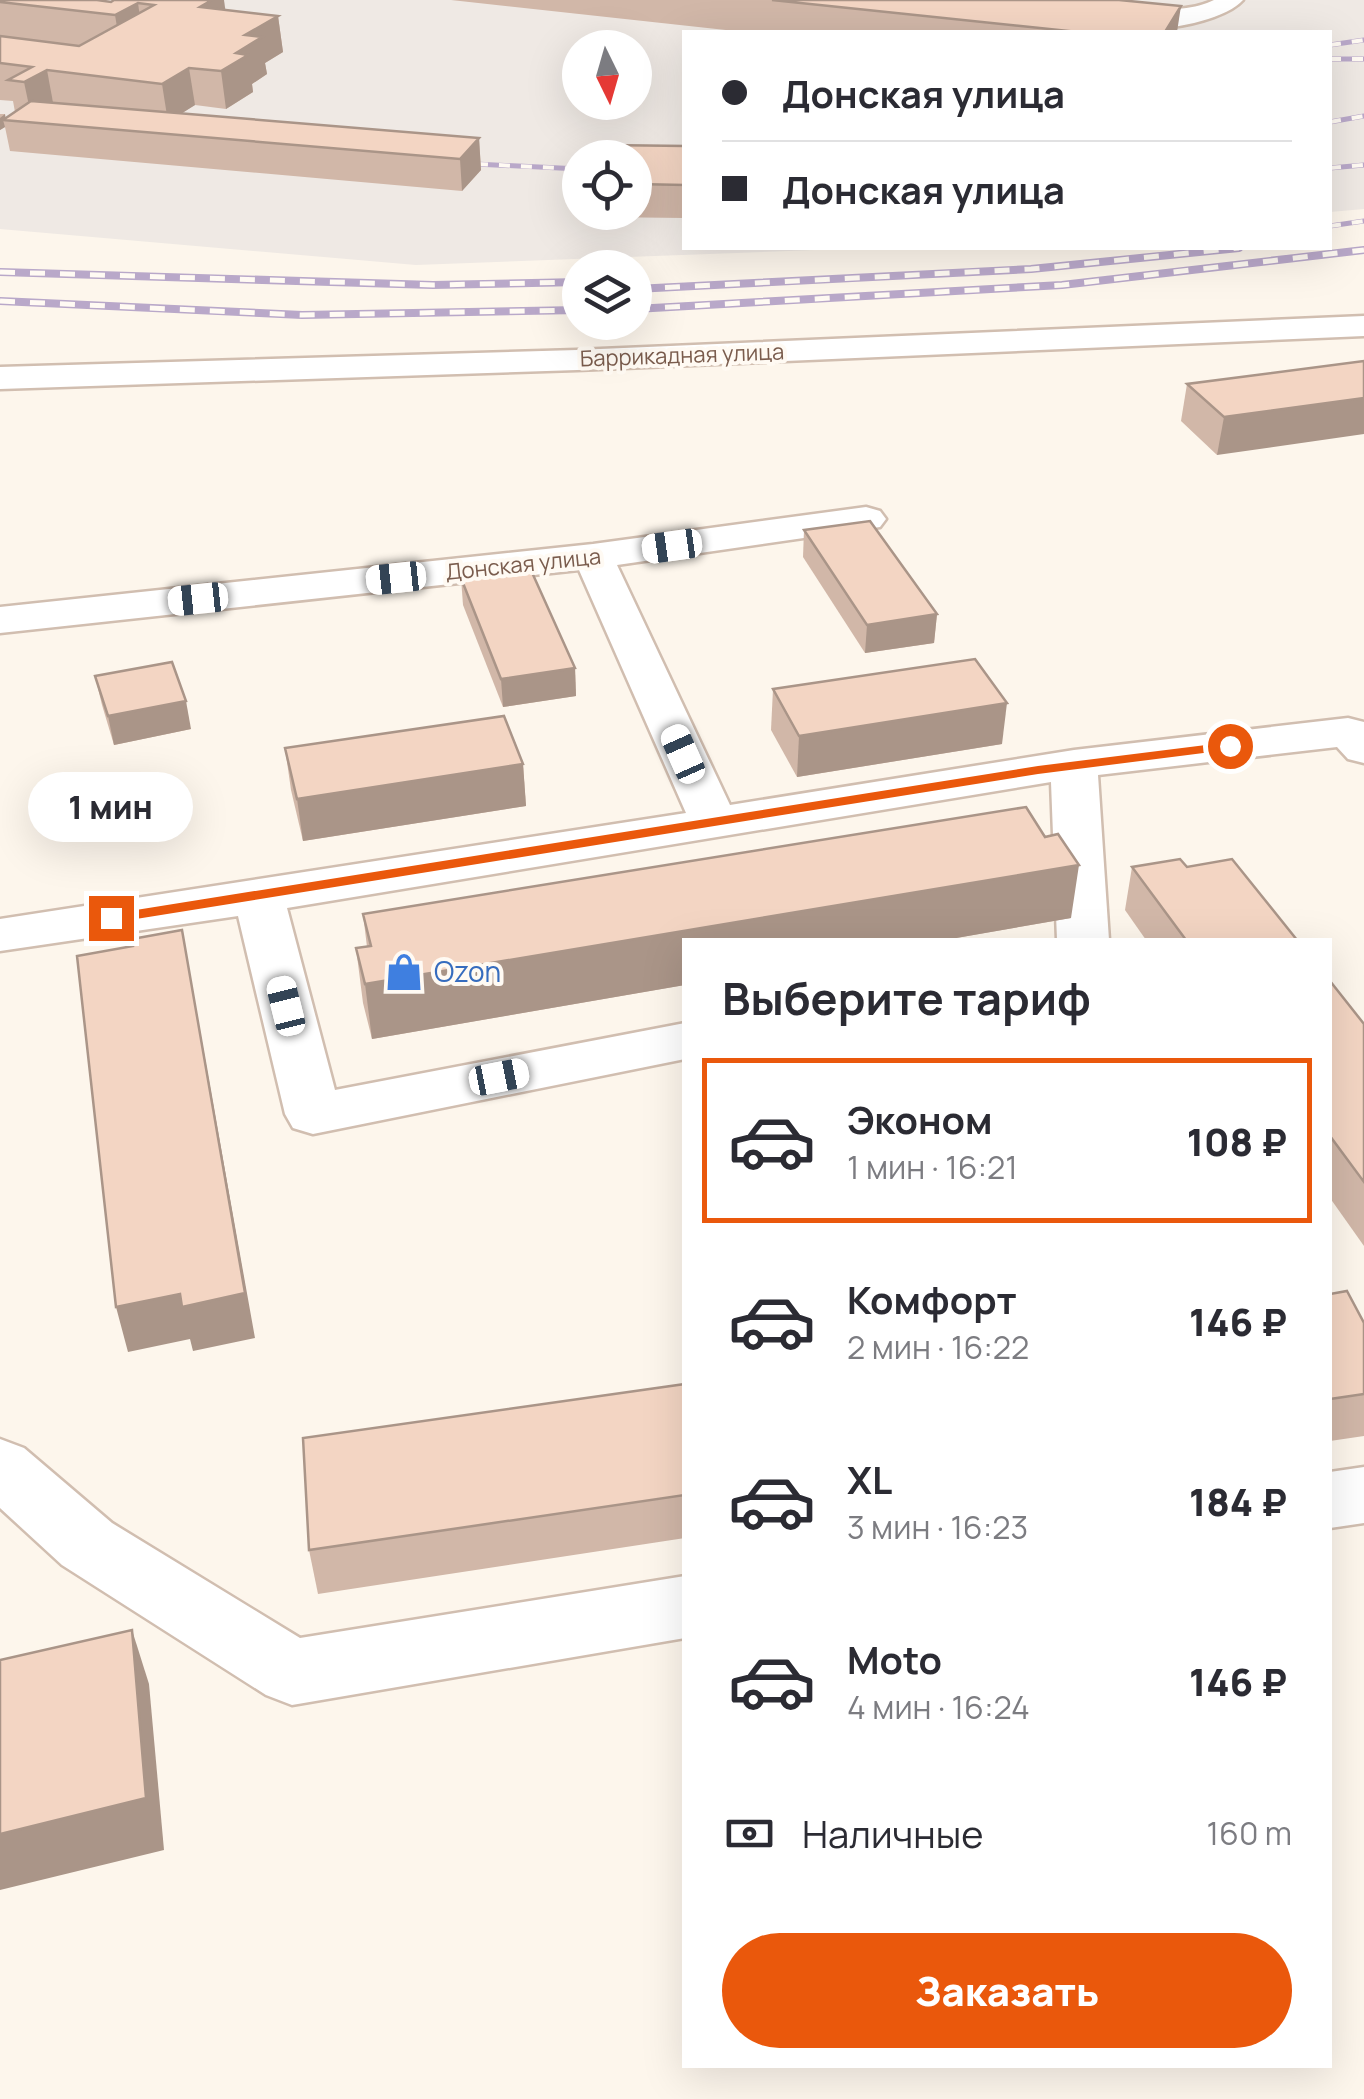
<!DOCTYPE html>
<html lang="ru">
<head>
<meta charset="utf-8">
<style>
	:root { --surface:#fff; --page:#f7f7f7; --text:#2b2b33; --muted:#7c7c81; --line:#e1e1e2; --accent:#ea580c }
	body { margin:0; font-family:Manrope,sans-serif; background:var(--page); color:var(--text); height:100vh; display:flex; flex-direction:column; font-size:38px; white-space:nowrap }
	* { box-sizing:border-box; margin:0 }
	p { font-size:32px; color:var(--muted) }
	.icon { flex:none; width:55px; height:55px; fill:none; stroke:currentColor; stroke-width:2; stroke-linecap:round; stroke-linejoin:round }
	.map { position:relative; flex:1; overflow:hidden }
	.drawer { position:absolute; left:682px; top:938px; width:650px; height:1130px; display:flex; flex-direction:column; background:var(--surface); border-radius:0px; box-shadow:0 10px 40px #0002 }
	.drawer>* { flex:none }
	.top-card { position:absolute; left:682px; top:30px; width:650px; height:220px; border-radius:0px; box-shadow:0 10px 40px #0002; display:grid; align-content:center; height:220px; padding:0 40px; background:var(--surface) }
	.needle { width:65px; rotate:175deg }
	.controls { position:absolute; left:562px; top:30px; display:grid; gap:20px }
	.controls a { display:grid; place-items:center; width:90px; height:90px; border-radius:50%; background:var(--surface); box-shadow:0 10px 40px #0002; font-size:50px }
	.end { position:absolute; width:45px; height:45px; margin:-22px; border:12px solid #ea580c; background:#fff; box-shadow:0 0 0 5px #fff }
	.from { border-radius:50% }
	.bubble { position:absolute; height:70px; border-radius:35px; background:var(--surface); box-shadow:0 10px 40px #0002; font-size:32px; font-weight:800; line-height:70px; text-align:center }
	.car { position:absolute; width:30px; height:60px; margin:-30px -15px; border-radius:12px; box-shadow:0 0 8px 2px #0007; background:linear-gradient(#fff 24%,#345 0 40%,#fff 0 76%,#345 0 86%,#fff 0) }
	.top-card b { display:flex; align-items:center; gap:35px; height:95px; font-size:38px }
	.top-card b+b { border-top:2px solid var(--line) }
	.top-card i { width:25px; height:25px; background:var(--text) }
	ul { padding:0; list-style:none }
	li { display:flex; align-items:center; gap:30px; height:165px; margin:0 20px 15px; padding:0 20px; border:5px solid transparent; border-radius:0px }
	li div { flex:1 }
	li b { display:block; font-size:38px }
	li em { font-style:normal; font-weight:800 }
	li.current { border-color:var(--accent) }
	li>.icon { width:90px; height:90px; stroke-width:1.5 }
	h2 { padding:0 40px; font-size:45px; line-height:120px }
	.pay { display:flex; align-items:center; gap:25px; height:110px; padding:0 40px; font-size:38px }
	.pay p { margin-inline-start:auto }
	.button { display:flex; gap:20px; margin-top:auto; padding:20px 40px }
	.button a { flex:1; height:115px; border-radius:60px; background:var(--accent); color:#fff; font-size:40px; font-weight:800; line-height:115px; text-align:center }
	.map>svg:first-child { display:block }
	.industrial { fill:#efe9e4; fill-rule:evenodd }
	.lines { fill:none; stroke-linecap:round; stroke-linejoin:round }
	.minor-casing { stroke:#d1beb0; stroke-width:5 }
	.minor { fill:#fff; fill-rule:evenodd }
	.rail-far1-casing { stroke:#b9a8c9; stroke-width:5 }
	.rail-casing { stroke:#b9a8c9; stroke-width:8 }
	.rail-far1 { stroke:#fffaf3; stroke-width:4; stroke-dasharray:11; stroke-linecap:butt }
	.rail { stroke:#fffaf3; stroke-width:5; stroke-dasharray:15; stroke-linecap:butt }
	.wall { fill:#d1b7a8 }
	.shaded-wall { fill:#aa9588 }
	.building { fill:#f3d5c3; stroke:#aa9588; stroke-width:2.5 }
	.route { fill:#ea580c }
	.labels { text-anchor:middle; stroke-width:8; stroke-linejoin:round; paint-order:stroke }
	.far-street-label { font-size:22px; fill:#7a5c4d; stroke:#fffaf3 }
	.shop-label { font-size:28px; fill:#366cbe; stroke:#fffaf3; text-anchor:start }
</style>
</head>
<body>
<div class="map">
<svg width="1364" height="2099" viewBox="0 0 1364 2099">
	<rect width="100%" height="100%" fill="#fdf6ec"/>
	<path class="industrial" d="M0,0H1364V209L1330,212V32H685V248H868L416,265L0,229ZM580,48H635V102H580ZM580,158H635V212H580Z"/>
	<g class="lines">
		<g class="minor-casing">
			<g id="minor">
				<path d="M1214,0H1243C1221,26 1117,42 1094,17C1105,5 1179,18 1214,0Z"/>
				<polygon points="1364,316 1364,336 577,370 0,389 0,367 577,350"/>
				<polygon points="866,507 880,511 886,519 880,527 617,565 730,805 1074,750 1348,718 1364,722 1364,763 1348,759 1337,747 1098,775 1109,940 1057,940 1051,782 287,908 335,1090 685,1023 685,1059 313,1134 293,1128 285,1114 238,916 0,951 0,919 686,813 579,570 0,633 0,607 593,544"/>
				<polygon points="0,1439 24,1448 112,1523 300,1638 685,1576 685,1638 292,1705 266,1695 62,1565 0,1508"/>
				<polygon points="1364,1467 1364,1523 1330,1528 1330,1472"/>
			</g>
		</g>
		<use href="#minor" class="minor"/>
		<g class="rail-far1-casing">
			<g id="rail-far1">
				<polyline points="1330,45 1364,40"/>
				<polyline points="1330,59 1364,59"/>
				<polyline points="1330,122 1364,116"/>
				<polyline points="455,163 580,169"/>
				<polyline points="1330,168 1364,165"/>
				<polyline points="1330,226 1364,221"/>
			</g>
		</g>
		<g class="rail-casing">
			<g id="rail">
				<polyline points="0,272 433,285 580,282"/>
				<polyline points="635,289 1031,269 1239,248"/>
				<polyline points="0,301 302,315 580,310"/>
				<polyline points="635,309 1062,285 1364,250"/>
			</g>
		</g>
		<use href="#rail-far1" class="rail-far1"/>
		<use href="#rail" class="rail"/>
	</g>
	<g class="wall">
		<polygon points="0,0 97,0 225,10 278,16 283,52 265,63 267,74 252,84 253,92 226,109 195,105 182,113 479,138 481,170 462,191 10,151 5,127 0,130 0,114 5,114 5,118 15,112 13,101 0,100"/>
		<polygon points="451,0 1119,0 1177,32 744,32"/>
		<polygon points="685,146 685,218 599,217 599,212 635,212 635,158"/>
		<polygon points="1364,361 1217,455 1181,421 1187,384"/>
		<polygon points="804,530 937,614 934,643 865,653 803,557"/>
		<polygon points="461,578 575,668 576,696 503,707 463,605"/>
		<polygon points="95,676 191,729 114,745 102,705"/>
		<polygon points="773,689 1002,744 797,777 771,730"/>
		<polygon points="285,748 523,764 526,806 303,841 291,790"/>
		<polygon points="1132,867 1187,867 1297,940 1146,940 1125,910"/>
		<polygon points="363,914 1071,918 372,1039 363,1003 356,948 367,947"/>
		<polygon points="1330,981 1364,1024 1364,1246 1330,1198"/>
		<polygon points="1330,1294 1364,1323 1364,1436 1330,1441"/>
		<polygon points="685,1384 685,1538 318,1594 309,1550"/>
	</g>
	<g class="shaded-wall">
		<polygon points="212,0 224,0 228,29 200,7"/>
		<polygon points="138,3 143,39 121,51 115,15"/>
		<polygon points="1181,6 1177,32 1165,32"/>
		<polygon points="278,16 283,52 265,63 267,74 252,84 253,92 226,109 221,71 236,53 245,35"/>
		<polygon points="189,68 195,105 168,122 162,84"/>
		<polygon points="47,70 54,108 32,120 24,82"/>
		<polygon points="5,114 6,120 3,120 5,127 0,130 0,118"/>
		<polygon points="479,138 481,170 462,191 460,159"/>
		<polygon points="1364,398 1364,434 1217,455 1224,417"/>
		<polygon points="937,614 934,643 865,653 867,625"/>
		<polygon points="575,668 576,696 503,707 501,679"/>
		<polygon points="186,701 191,729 114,745 108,716"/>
		<polygon points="1007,703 1002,744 797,777 799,736"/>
		<polygon points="523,764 526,806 303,841 297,799"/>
		<polygon points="1079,865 1071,918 945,940 685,940 685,985 372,1039 365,984"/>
		<polygon points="182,930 255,1338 193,1351 190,1339 128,1352 116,1307"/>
		<polygon points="132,1630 149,1684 164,1850 0,1890 0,1834"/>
	</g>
	<g class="building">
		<polygon points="0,0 97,0 111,2 114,0 212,0 200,7 278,16 245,35 262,37 236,53 248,55 221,71 189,68 162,84 47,70 24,82 8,80 32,67 0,63 0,36 79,46 154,5 138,3 115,15 0,2"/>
		<polygon points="772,0 1119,0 1181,6 1165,32 1078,32"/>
		<polygon points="31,101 479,138 460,159 3,120"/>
		<polygon points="605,145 685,146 685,185 635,184 635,158 603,158"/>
		<polygon points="1364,361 1364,398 1224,417 1187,384"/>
		<polygon points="870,521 937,614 867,625 804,530"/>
		<polygon points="530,568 575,668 501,679 461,578"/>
		<polygon points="975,659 1007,703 799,736 773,689"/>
		<polygon points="172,662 186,701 108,716 95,676"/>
		<polygon points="504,716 523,764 297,799 285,748"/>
		<polygon points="1026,807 1045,837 1058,834 1079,865 365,984 356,948 371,946 363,914"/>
		<polygon points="1180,859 1187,867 1232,859 1297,940 1186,940 1132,867"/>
		<polygon points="182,930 245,1293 182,1307 180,1294 116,1307 77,956 133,946 132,939"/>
		<polygon points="1330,981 1364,1024 1364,1182 1330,1136"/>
		<polygon points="1347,1291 1364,1323 1364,1394 1330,1399 1330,1294"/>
		<polygon points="685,1384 685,1495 309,1550 303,1438"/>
		<polygon points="132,1630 146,1798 0,1834 0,1660"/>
	</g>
	<polygon class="route" points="1230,742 1235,743 1235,749 1038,774 111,923 103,918 111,914 1038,766"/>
	<defs>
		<g id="shop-bare" transform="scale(3)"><path d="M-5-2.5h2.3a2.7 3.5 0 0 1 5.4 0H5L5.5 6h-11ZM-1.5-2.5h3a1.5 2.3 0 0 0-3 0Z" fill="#3f7fe0" stroke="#fffaf3" stroke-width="2.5" paint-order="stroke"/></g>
	</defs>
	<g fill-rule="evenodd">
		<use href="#shop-bare" x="404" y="972"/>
	</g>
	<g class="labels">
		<g class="far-street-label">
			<text transform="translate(682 355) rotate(-2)" y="8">Баррикадная улица</text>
			<text transform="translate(523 564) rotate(-6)" y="8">Донская улица</text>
		</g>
		<g class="shop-label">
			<text x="434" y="982">Ozon</text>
		</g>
	</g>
</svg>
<div class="controls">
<a><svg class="needle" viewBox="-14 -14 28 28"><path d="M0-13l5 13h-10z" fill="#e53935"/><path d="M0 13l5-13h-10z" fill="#7c7c81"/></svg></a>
<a><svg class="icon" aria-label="locate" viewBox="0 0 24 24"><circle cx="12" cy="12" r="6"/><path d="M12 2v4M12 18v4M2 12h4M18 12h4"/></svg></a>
<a><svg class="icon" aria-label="layers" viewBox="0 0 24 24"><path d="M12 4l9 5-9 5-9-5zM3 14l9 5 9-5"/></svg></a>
</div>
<i class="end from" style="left:1230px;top:746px"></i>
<i class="end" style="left:111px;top:918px"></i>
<div class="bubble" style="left:28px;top:772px;width:165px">1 мин</div>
<i class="car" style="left:672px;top:546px;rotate:262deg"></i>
<i class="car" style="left:396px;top:578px;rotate:264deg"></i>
<i class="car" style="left:198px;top:599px;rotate:264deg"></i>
<i class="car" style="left:683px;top:754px;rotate:336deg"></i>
<i class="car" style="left:286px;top:1006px;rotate:346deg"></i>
<i class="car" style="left:499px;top:1077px;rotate:79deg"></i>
<div class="top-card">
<b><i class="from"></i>Донская улица</b>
<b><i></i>Донская улица</b>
</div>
<section class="drawer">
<h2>Выберите тариф</h2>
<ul>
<li class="current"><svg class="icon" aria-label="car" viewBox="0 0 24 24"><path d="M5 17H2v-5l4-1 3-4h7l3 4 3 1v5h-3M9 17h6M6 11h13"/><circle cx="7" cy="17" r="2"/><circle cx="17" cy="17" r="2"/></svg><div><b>Эконом</b><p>1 мин · 16:21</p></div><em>108 ₽</em></li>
<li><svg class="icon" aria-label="car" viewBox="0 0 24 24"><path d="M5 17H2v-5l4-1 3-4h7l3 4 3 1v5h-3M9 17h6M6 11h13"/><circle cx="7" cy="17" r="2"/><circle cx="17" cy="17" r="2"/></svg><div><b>Комфорт</b><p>2 мин · 16:22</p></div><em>146 ₽</em></li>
<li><svg class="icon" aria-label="car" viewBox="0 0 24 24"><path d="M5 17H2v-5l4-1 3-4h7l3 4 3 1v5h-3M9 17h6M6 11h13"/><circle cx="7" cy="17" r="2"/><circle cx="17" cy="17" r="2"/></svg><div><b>XL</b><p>3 мин · 16:23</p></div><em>184 ₽</em></li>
<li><svg class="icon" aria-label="car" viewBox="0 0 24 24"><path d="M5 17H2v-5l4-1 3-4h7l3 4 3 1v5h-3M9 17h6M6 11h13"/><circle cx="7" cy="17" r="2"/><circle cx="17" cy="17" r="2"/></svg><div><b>Moto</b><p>4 мин · 16:24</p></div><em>146 ₽</em></li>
</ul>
<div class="pay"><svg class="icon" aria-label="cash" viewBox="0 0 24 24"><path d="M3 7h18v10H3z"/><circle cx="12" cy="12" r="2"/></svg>Наличные<p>160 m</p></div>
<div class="button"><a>Заказать</a></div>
</section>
</div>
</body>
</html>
